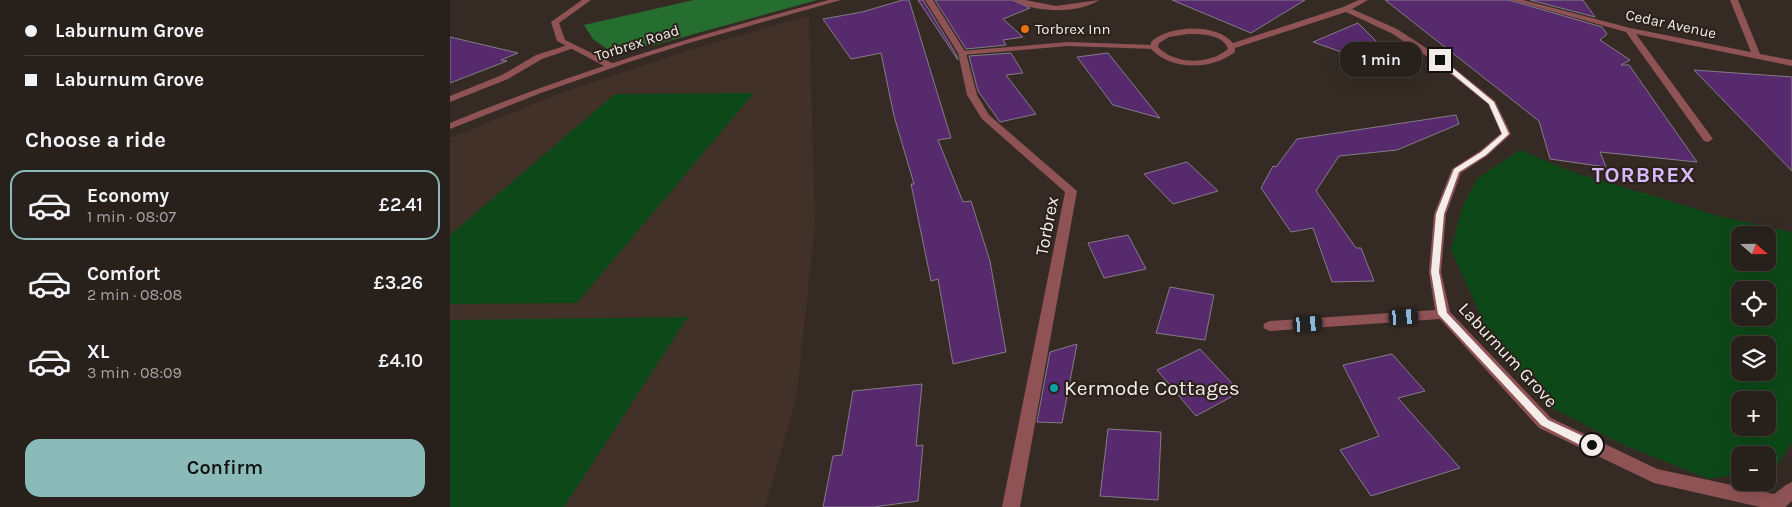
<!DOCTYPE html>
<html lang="en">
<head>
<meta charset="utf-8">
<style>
	:root { --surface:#28201b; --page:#342d28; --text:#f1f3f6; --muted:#a5a3a3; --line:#443e3a; --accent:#8bbbb9 }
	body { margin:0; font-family:Karla,sans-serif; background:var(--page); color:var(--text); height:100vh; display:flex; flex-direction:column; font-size:19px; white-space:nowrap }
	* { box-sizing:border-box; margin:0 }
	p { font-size:16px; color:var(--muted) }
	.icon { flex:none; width:28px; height:28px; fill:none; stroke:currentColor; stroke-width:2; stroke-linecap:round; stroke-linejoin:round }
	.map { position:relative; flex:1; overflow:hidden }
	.drawer { display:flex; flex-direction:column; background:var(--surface); width:450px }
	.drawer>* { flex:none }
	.top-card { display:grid; align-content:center; height:110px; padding:0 25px; background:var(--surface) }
	.needle { width:32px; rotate:110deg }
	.fabs { position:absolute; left:1281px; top:226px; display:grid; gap:10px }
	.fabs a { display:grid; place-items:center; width:45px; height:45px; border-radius:10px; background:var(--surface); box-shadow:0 5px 20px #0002,0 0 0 1px var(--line); font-size:25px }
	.end { position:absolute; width:22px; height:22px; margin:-11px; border:6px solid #f3ece8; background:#111; box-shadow:0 0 0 2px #111 }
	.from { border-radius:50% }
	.bubble { position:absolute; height:35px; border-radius:15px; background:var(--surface); box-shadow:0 5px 20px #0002,0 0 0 1px var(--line); font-size:16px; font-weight:600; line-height:35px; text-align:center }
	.car { position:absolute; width:15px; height:30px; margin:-15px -8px; border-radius:6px; box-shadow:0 0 4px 1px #0007; background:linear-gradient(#222 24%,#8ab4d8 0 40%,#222 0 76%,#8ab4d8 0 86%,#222 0) }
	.top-card b { display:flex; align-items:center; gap:18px; height:48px; font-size:19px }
	.top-card b+b { border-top:1px solid var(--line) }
	.top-card i { width:12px; height:12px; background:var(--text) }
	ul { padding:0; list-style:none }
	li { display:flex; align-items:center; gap:15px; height:70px; margin:0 10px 8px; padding:0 15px; border:2px solid transparent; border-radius:15px }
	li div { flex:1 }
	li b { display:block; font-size:19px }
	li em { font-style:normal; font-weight:600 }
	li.current { border-color:var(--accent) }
	li>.icon { width:45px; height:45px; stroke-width:1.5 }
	h2 { padding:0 25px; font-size:22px; line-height:60px }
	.action { display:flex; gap:10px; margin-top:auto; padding:10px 25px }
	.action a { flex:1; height:58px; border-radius:15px; background:var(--accent); color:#111; font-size:20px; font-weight:600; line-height:58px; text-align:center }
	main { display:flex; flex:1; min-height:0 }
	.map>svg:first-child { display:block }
	.built { fill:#423128 }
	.green { fill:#0d4918; fill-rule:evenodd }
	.forest { fill:#266e30 }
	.building { fill:#562a6d; stroke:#837c87 }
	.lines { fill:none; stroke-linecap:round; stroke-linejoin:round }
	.service { fill:#8f5356; fill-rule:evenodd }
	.minor { fill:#8f5356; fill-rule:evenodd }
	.tertiary { fill:#8f5356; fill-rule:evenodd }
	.route { fill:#f3ece8 }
	.food-dot { fill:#e8710a; stroke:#2b211b; stroke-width:2 }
	.culture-dot { fill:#0f9aa8; stroke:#2b211b; stroke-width:2 }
	.labels { text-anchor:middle; stroke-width:4; stroke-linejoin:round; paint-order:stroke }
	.far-street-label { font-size:15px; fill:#f3ece8; stroke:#2b211b }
	.far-poi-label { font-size:15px; fill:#f3ece8; stroke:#2b211b; text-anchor:start }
	.street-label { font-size:18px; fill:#f3ece8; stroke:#2b211b }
	.near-poi-label { font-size:21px; fill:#f3ece8; stroke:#2b211b; text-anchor:start }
	.district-label { font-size:22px; font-weight:bold; letter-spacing:1px; fill:#d8b9fe; stroke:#2b211b }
</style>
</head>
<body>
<main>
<section class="drawer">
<div class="top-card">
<b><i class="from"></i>Laburnum Grove</b>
<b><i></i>Laburnum Grove</b>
</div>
<h2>Choose a ride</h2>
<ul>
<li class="current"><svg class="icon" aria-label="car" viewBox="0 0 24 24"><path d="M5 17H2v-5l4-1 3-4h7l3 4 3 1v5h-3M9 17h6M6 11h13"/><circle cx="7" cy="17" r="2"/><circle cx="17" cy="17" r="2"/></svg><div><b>Economy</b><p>1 min · 08:07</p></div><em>£2.41</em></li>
<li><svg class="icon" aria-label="car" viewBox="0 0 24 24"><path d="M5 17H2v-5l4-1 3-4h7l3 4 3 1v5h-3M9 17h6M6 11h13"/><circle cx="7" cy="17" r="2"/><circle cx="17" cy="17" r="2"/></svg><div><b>Comfort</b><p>2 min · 08:08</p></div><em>£3.26</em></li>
<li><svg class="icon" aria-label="car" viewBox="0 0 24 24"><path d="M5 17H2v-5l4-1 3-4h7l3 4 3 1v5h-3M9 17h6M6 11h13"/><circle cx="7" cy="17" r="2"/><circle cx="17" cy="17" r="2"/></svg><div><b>XL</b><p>3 min · 08:09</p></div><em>£4.10</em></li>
</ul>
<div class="action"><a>Confirm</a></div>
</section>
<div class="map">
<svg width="1342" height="507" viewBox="0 0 1342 507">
	<rect width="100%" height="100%" fill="#352b24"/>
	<polygon class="built" points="359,16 365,224 346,400 315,507 0,507 0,138 113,92 236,51"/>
	<g class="green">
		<polygon points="304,93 127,303 0,304 0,235 165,94"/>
		<path d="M1070,150L1128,174L1211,198L1268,216L1342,232V442L1325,469L1318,470V455H1290V474L1259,479L1171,444L1097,405L1040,336L1001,250L1012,208L1027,179ZM1290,235H1318V262H1290ZM1290,290H1318V318H1290ZM1290,345H1318V372H1290ZM1290,400H1318V428H1290Z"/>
		<polygon points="238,317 114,507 0,507 0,320"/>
	</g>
	<polygon class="forest" points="244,0 367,0 204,45 157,49 143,39 134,25"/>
	<g class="building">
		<polygon points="453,0 459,0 501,138 488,140 513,202 521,201 540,261 556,352 503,364 488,279 481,281 461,184 464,184 444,116 431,53 401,59 373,19 412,12"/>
		<polygon points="468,0 473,0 506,54 508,60"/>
		<polygon points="485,0 562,0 580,8 553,19 573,37 553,40 556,45 516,49"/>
		<polygon points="722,0 855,0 801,33"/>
		<polygon points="935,0 1059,0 1152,27 1157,34 1150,40 1180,60 1171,65 1179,65 1247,162 1150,152 1156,167 1100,159 1089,121"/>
		<polygon points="1080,0 1133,0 1145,17"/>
		<polygon points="908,23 962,77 863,42"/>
		<polygon points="0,37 68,53 51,60 57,61 0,83"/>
		<polygon points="561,53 573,73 556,75 586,114 550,122 528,91 519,56"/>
		<polygon points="658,53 710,118 663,105 627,57"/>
		<polygon points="1244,70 1342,77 1342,171"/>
		<polygon points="1006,115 1009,124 947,150 889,156 866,191 906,248 911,248 924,281 882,282 863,228 841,232 811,188 823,166 826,167 847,139"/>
		<polygon points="737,162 768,191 723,204 694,174"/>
		<polygon points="678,235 696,269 654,278 638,243"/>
		<polygon points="720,287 764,295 755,340 706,333"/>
		<polygon points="627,344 612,423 587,422 600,352"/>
		<polygon points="750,349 790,392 746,416 707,370"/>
		<polygon points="942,354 975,391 948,398 1010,468 921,496 890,450 929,436 893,365"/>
		<polygon points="472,384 466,446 473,445 468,501 423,507 373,507 383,456 392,455 403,391"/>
		<polygon points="658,429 711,432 708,500 650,496"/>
	</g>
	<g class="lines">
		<g class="service">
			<path d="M564,0H575L606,6L649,0C629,14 584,13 564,0Z"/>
			<polygon points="618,42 704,45 708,47 704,49 618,46 512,55 508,53 512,51"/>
			<polygon points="121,44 125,46 124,48 92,59 58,79 0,102 0,96 52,75 86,55"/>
		</g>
		<g class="minor">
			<polygon points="132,0 141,0 109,23 115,40 164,64 164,68 158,68 107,41 101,22"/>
			<polygon points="475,0 483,0 516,53 527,95 539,115 627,191 570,507 552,507 615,192 532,119 517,95 508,53"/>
			<path d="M909,0H918L902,9L947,29L993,59L1045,101L1061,134L1038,155L1011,173L996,214L991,272L1000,312L1101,418L1207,469L1324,494L1336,485L1342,482V501L1335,507H1310L1204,483L1089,428L990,319L820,331L815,329L813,326L815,323L820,321L985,310L979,272L984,214L1002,169L1030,151L1051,133L1038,104L987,63L941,33L896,12L785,48V52C762,70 722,71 701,49V42C719,25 766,23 783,43L893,7ZM738,34C751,34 773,34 778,49C759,65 725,65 708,47L709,43L719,37Z"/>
			<polygon points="1061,0 1073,0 1180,28 1301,52 1280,0 1288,0 1310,54 1342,60 1342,66 1186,34 1263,139 1258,142 1254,141 1176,32"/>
		</g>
		<path class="tertiary" d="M379,0H391L239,43L179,62L91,93L0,129V123C124,72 250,34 379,0Z"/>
	</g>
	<polygon class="route" points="988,59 992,59 1044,102 1059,134 1036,155 1009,172 994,214 989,272 997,313 1098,420 1146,442 1147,445 1146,449 1138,449 1091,425 988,314 981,272 986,214 1004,169 1031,152 1052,134 1039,104 988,62"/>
	<circle class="food-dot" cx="575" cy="29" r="5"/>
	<circle class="culture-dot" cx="604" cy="388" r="5"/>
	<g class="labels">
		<g class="far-street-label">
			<text transform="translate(1221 24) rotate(12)" y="5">Cedar Avenue</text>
			<text transform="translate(187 43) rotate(-18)" y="5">Torbrex Road</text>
		</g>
		<g class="far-poi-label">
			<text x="585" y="34">Torbrex Inn</text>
		</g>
		<g class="street-label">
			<text transform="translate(597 226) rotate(-79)" y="6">Torbrex</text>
			<text transform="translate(1058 355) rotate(47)" y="6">Laburnum Grove</text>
		</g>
		<g class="near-poi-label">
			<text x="614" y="395">Kermode Cottages</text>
		</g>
		<g class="district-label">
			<text x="1194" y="182">TORBREX</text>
		</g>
	</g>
</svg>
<div class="fabs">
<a><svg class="needle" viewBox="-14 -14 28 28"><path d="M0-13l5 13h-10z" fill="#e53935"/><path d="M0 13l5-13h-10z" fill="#a5a3a3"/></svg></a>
<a><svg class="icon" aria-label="locate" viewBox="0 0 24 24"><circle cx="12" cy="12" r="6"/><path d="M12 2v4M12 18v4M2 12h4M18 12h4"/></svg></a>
<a><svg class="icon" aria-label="layers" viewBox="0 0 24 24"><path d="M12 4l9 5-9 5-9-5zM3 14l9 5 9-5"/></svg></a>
<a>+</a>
<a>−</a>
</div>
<i class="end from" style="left:1142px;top:445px"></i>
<i class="end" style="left:990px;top:60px"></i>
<div class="bubble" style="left:890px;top:42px;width:82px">1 min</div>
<i class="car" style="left:954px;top:317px;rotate:86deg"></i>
<i class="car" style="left:858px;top:324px;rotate:86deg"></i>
</div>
</main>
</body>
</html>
